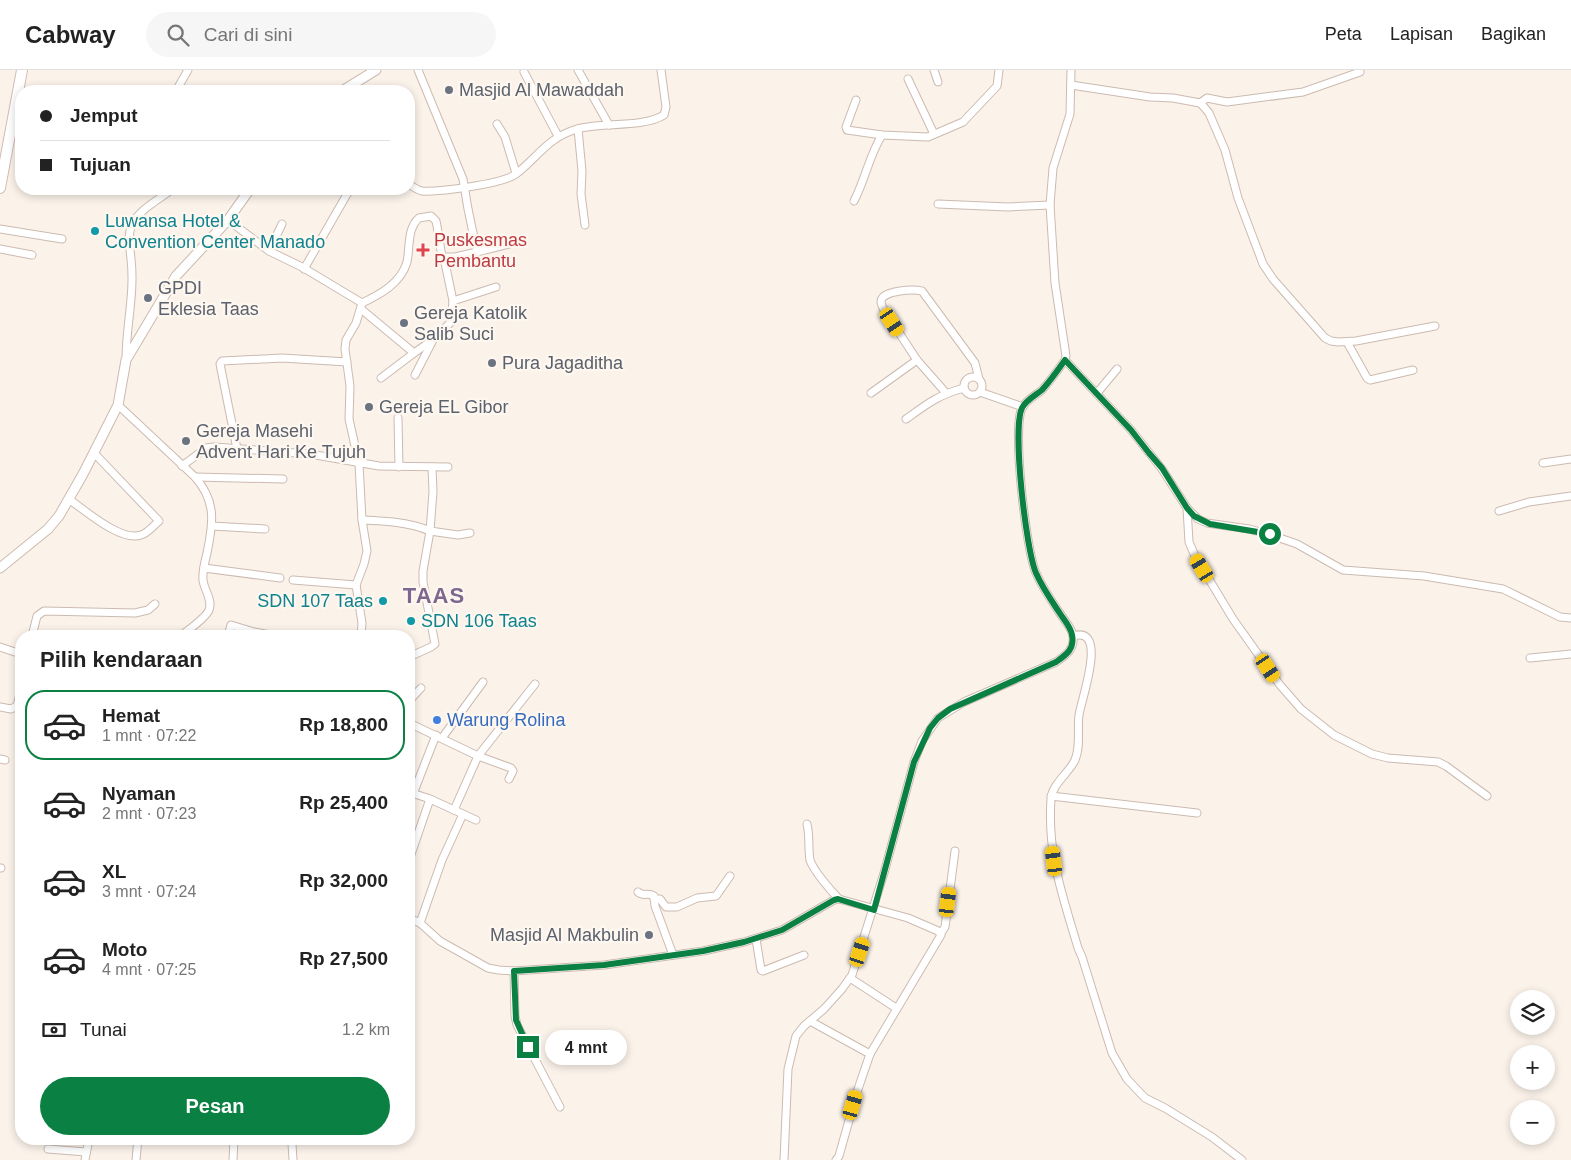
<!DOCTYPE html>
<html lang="id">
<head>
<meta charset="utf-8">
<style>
	:root { --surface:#fff; --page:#f6f6f6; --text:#222; --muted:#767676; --line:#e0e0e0; --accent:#0b8043 }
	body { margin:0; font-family:Helvetica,sans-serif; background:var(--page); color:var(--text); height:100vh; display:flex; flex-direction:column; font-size:19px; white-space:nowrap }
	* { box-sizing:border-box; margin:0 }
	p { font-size:16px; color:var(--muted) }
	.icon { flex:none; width:28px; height:28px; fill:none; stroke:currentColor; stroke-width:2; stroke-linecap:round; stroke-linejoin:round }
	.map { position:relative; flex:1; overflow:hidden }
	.details { position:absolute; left:15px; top:560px; width:400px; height:515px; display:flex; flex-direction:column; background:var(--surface); border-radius:20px; box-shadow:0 2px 8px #0003 }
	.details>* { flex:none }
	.top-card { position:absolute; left:15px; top:15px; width:400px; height:110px; border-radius:20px; box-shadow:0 2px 8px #0003; display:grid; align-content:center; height:110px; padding:0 25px; background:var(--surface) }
	.fabs { position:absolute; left:1510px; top:920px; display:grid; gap:10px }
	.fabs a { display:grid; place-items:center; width:45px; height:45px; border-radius:50%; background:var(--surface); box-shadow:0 2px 8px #0003; font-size:25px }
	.end { position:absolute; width:22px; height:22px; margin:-11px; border:6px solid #0b8043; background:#fff; box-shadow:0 0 0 2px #fff }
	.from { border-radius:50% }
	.bubble { position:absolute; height:35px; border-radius:18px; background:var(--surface); box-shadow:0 2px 8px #0003; font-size:16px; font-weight:600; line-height:35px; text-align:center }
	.car { position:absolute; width:15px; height:30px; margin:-15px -8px; border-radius:6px; box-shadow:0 0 4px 1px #0007; background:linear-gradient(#f5c518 24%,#345 0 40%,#f5c518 0 76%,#345 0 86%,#f5c518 0) }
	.top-card b { display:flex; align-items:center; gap:18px; height:48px; font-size:19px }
	.top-card b+b { border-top:1px solid var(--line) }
	.top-card i { width:12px; height:12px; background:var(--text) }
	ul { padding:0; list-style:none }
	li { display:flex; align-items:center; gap:15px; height:70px; margin:0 10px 8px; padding:0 15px; border:2px solid transparent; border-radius:20px }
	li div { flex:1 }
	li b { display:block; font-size:19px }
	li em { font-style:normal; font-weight:600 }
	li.on { border-color:var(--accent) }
	li>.icon { width:45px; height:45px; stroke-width:1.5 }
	h2 { padding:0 25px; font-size:22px; line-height:60px }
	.pay { display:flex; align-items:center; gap:12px; height:55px; padding:0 25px; font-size:19px }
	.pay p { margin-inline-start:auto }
	.action { display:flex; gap:10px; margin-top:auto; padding:10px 25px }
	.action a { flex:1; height:58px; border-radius:30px; background:var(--accent); color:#fff; font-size:20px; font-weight:600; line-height:58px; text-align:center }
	header { display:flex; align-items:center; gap:30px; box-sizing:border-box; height:70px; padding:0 25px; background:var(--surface); border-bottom:1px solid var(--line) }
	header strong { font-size:24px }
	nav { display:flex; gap:28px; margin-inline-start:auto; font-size:18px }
	.search { width:350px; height:45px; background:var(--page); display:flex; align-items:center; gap:12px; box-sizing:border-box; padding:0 18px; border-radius:28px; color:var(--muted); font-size:19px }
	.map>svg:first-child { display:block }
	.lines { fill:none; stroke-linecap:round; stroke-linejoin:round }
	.minor-casing { stroke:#ccbab0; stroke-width:9 }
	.tertiary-casing { stroke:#ccbab0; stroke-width:11 }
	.secondary-casing { stroke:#d1bcb1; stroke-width:12 }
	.minor { stroke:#fff; stroke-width:7 }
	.tertiary { stroke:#fff; stroke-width:9 }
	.secondary { stroke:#fff; stroke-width:10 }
	.route { stroke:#0b8043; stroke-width:6 }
	.worship-dot { fill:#6b7280; stroke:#fef7f0; stroke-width:2 }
	.culture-dot { fill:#0f9aa8; stroke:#fef7f0; stroke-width:2 }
	.health-dot { fill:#e0444e; stroke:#fef7f0; stroke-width:2 }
	.shop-dot { fill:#3f7fe0; stroke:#fef7f0; stroke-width:2 }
	.labels { text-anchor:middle; stroke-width:4.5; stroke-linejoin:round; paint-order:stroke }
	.worship-label { font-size:18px; fill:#5b616d; stroke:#fef7f0; text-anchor:start }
	.culture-label { font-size:18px; fill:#0d838f; stroke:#fef7f0; text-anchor:start }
	.health-label { font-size:18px; fill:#be3a42; stroke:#fef7f0; text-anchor:start }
	.shop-label { font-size:18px; fill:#366cbe; stroke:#fef7f0; text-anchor:start }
	.district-label { font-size:22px; font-weight:bold; letter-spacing:1px; fill:#7e678f; stroke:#fef7f0 }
</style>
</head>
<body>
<header>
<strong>Cabway</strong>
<div class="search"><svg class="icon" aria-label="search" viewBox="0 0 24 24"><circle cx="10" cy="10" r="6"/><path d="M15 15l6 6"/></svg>Cari di sini</div>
<nav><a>Peta</a><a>Lapisan</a><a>Bagikan</a></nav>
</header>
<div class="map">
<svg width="1571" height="1090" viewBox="0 0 1571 1090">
	<rect width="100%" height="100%" fill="#fbf3ea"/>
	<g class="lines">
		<g class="minor-casing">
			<g id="minor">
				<polyline points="578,0 609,55"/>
				<polyline points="934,0 938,12"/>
				<polyline points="524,2 558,66"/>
				<polyline points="908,9 934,64"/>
				<polyline points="1071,15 1150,27 1173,28 1200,33 1204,37 1209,43 1225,80 1238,128 1263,194 1273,209 1325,268 1331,271 1338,272 1356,271 1435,256"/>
				<polyline points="176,21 188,0"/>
				<polyline points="856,30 846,57 847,60 882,65 928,67 963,52 997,16 999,0"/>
				<polyline points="1200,33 1207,28 1227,32 1303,22 1360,2"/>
				<polyline points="497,54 505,67 516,103"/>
				<polyline points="578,59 582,101 581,124 585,155"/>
				<path d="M409,114C413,117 417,120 422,121C440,122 503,114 516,104C539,86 547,68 577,59C601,52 643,58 664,45L666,37L661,0"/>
				<path d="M854,131C865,110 869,86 882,65"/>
				<polyline points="938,134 1008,137 1050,135"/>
				<polyline points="228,150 269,181 302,197 362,233 356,253 346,270 345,279 350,316 349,349 359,394 362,450 367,481 364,494 356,515 362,553 361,566"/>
				<polyline points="0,159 62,169"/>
				<polyline points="0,179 32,185"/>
				<polyline points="269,181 282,154"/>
				<polyline points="477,182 517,172"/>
				<polyline points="444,188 453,231"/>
				<polyline points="304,199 350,119"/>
				<path d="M362,233C381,224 401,213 407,192C410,178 407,158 419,148L431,146L436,151L437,156L442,187H455L477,182L468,139L463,109L418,0"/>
				<polyline points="361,239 414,283 434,269 451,252 453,231 496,217"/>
				<polyline points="1347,272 1367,308 1370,310 1413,300"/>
				<path d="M126,289C126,256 135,223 131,189C130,178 127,165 132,155C139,139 159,130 172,119"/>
				<polyline points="1065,290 1131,360 1162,399 1187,438 1189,472 1195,486 1233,549 1280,615 1301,639 1334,665 1372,684 1388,688 1438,692 1446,696 1487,726"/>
				<polyline points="415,305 432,272"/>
				<circle cx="973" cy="316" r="9"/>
				<polyline points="381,308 414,283"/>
				<polyline points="980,322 1023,337"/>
				<polyline points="871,323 917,290"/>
				<path d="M946,323L917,290L884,240C883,238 881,233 881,232C881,220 914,219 922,221L975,293L979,309"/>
				<polyline points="1097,323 1117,299"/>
				<path d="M118,335L195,407C217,432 213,454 207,483C205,492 202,501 203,510C204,520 213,530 209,540C206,548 188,560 181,566"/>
				<polyline points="398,348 399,397"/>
				<path d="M906,349C927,334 938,325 964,318"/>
				<polyline points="237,379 220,294 222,291 282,288 347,292"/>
				<polyline points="1543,393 1571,389"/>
				<polyline points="182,396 206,378 214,377 310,384 379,396 448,397"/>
				<polyline points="432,397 433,422 430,461 458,465 470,463"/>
				<polyline points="195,407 283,409"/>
				<path d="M70,430C86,441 121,472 141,465C148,463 154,455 159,451L94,383"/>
				<polyline points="1187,438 1198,449 1207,453 1249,459 1271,465 1297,474 1343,500 1424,506 1503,519 1560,547 1571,548"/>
				<polyline points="1499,441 1529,432 1571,426"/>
				<path d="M362,450C385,451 409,452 430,461L423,501V512L435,574L431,577L409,587"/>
				<polyline points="212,456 265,459"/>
				<polyline points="204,498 280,508"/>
				<polyline points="293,510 356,515"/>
				<polyline points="32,566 37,546 44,541 135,543 148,540 155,534"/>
				<polyline points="228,566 231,555 254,562 276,566"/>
				<path d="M1073,566C1109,555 1081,630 1079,645C1077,660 1081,676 1075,690C1069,703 1052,714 1051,729C1047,784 1063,827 1078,878L1082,887L1112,983L1127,1009L1145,1028L1165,1038L1212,1067L1242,1090"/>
				<polyline points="0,577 21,584"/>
				<polyline points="1530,588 1571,584"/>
				<polyline points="409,631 421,618"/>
				<polyline points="0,637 11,639 17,636 21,619"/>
				<polyline points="409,653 478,686 454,740"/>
				<polyline points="442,668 483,612"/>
				<polyline points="0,689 5,690"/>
				<polyline points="509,709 513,701 511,698 478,686 535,614"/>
				<polyline points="409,722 430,729 409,790"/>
				<polyline points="413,724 436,665"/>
				<polyline points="1051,726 1197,743"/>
				<polyline points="430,729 476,750"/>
				<path d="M807,754C810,766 808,779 810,790C813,800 831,821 839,829"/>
				<polyline points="0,798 1,798"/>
				<path d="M638,822C643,827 648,822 654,826L655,836L673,885"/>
				<polyline points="654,829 660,829 666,837 677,837 697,828 716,826 730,806"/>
				<polyline points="409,848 420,853 440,871 488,898 499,900 514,901 604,895 703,881 744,872 782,860 834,830 839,829 908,848 938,861 941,865 870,984"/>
				<polyline points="420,853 442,790 463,744"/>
				<polyline points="941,863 945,857 955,781"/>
				<polyline points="756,869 761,900 763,901 804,885"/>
				<polyline points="514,901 515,946 517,955 560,1037"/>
				<polyline points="850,908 896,938"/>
				<polyline points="810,951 870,984 857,1022 839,1086 836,1090"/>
				<polyline points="292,1074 293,1090"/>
				<polyline points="48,1079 86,1082"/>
				<polyline points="85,1090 89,1069"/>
				<polyline points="136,1090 138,1069"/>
				<polyline points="233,1090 234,1069"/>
				<path d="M784,1090L788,999L796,966L804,956L824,939L842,919L852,905L884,803L914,692L922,671L938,648L964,632L1056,592C1066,585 1075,579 1073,565C1071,557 1064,550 1059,542C1051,530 1042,517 1036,503C1026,480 1012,359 1022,338C1026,330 1036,325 1042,320C1051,310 1058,300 1065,290L1066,286L1055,213L1050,135L1053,98L1070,44L1071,0"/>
			</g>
		</g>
		<g class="tertiary-casing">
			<g id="tertiary">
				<polyline points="342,21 376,0"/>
				<polyline points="0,498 48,459 59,446 83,404 118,335 126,290 176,206 228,150 250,119"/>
			</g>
		</g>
		<g class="secondary-casing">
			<polyline id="secondary" points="0,118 22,0"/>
		</g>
		<use href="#minor" class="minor"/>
		<use href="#tertiary" class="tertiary"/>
		<use href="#secondary" class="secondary"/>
	</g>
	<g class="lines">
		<path class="route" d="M528,977L516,950L514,901L604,895L703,881L744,872L782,860L834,830L838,829L874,840L914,692L930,658L938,648L950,639L1056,592C1066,585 1075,579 1072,565C1071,557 1064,550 1059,542C1051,530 1042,517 1036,503C1026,480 1012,359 1022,338C1026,330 1036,325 1042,320C1051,310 1058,300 1065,290L1131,360L1149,383L1162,398L1187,438L1194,446L1210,454L1270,464"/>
	</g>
	<g class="worship-dot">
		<circle cx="449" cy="20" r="5"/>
		<circle cx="148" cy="228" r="5"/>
		<circle cx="404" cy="253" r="5"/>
		<circle cx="492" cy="293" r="5"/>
		<circle cx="369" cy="337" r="5"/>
		<circle cx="186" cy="371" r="5"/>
		<circle cx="649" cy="865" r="5"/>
	</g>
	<g class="culture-dot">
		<circle cx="95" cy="161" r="5"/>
		<circle cx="383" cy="531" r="5"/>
		<circle cx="411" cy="551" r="5"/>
	</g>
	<path class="health-dot" d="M420.5 172.5h5v5h5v5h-5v5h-5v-5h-5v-5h5z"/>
	<circle class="shop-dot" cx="437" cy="650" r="5"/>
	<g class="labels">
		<g class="worship-label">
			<text x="459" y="26">Masjid Al Mawaddah</text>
			<text x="158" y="224">GPDI<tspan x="158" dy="21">Eklesia Taas</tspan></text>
			<text x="414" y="249">Gereja Katolik<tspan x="414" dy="21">Salib Suci</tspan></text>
			<text x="502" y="299">Pura Jagaditha</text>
			<text x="379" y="343">Gereja EL Gibor</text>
			<text x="196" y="367">Gereja Masehi<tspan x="196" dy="21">Advent Hari Ke Tujuh</tspan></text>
			<text x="639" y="871" text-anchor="end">Masjid Al Makbulin</text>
		</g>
		<g class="culture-label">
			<text x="105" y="157">Luwansa Hotel &amp;<tspan x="105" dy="21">Convention Center Manado</tspan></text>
			<text x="373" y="537" text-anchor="end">SDN 107 Taas</text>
			<text x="421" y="557">SDN 106 Taas</text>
		</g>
		<g class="health-label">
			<text x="434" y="176">Puskesmas<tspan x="434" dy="21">Pembantu</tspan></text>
		</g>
		<g class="shop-label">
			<text x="447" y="656">Warung Rolina</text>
		</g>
		<g class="district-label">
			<text x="434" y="533">TAAS</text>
		</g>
	</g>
</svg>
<div class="fabs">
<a><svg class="icon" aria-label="layers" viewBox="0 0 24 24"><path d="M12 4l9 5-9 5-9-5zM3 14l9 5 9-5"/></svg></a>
<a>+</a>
<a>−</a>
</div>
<i class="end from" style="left:1270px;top:464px"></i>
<i class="end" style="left:528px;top:977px"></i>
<div class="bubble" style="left:545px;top:960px;width:82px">4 mnt</div>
<i class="car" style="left:892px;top:252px;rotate:147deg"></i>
<i class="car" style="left:1202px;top:498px;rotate:329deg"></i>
<i class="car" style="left:1268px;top:598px;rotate:147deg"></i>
<i class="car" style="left:1054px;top:791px;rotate:353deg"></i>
<i class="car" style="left:948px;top:832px;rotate:7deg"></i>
<i class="car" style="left:860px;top:882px;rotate:18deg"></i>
<i class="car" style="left:853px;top:1035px;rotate:16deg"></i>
<div class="top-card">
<b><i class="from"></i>Jemput</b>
<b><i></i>Tujuan</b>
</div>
<section class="details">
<h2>Pilih kendaraan</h2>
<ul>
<li class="on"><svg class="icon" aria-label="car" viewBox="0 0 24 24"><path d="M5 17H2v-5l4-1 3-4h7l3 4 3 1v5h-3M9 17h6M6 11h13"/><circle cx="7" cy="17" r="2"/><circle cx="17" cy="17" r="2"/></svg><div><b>Hemat</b><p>1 mnt · 07:22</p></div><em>Rp 18,800</em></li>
<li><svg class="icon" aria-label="car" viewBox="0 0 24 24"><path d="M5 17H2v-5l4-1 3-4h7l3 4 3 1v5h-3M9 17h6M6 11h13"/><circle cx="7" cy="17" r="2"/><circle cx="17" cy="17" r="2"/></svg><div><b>Nyaman</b><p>2 mnt · 07:23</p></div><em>Rp 25,400</em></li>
<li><svg class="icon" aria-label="car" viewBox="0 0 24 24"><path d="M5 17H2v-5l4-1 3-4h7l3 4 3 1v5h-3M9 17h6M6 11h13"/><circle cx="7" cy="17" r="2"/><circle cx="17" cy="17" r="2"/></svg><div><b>XL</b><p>3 mnt · 07:24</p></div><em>Rp 32,000</em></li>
<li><svg class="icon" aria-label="car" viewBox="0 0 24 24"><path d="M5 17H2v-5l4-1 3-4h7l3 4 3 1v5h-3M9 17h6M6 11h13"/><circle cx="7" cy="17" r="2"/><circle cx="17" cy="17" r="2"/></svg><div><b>Moto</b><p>4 mnt · 07:25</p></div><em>Rp 27,500</em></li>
</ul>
<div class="pay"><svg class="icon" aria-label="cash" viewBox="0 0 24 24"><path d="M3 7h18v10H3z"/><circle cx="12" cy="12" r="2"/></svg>Tunai<p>1.2 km</p></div>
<div class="action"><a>Pesan</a></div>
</section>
</div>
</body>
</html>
